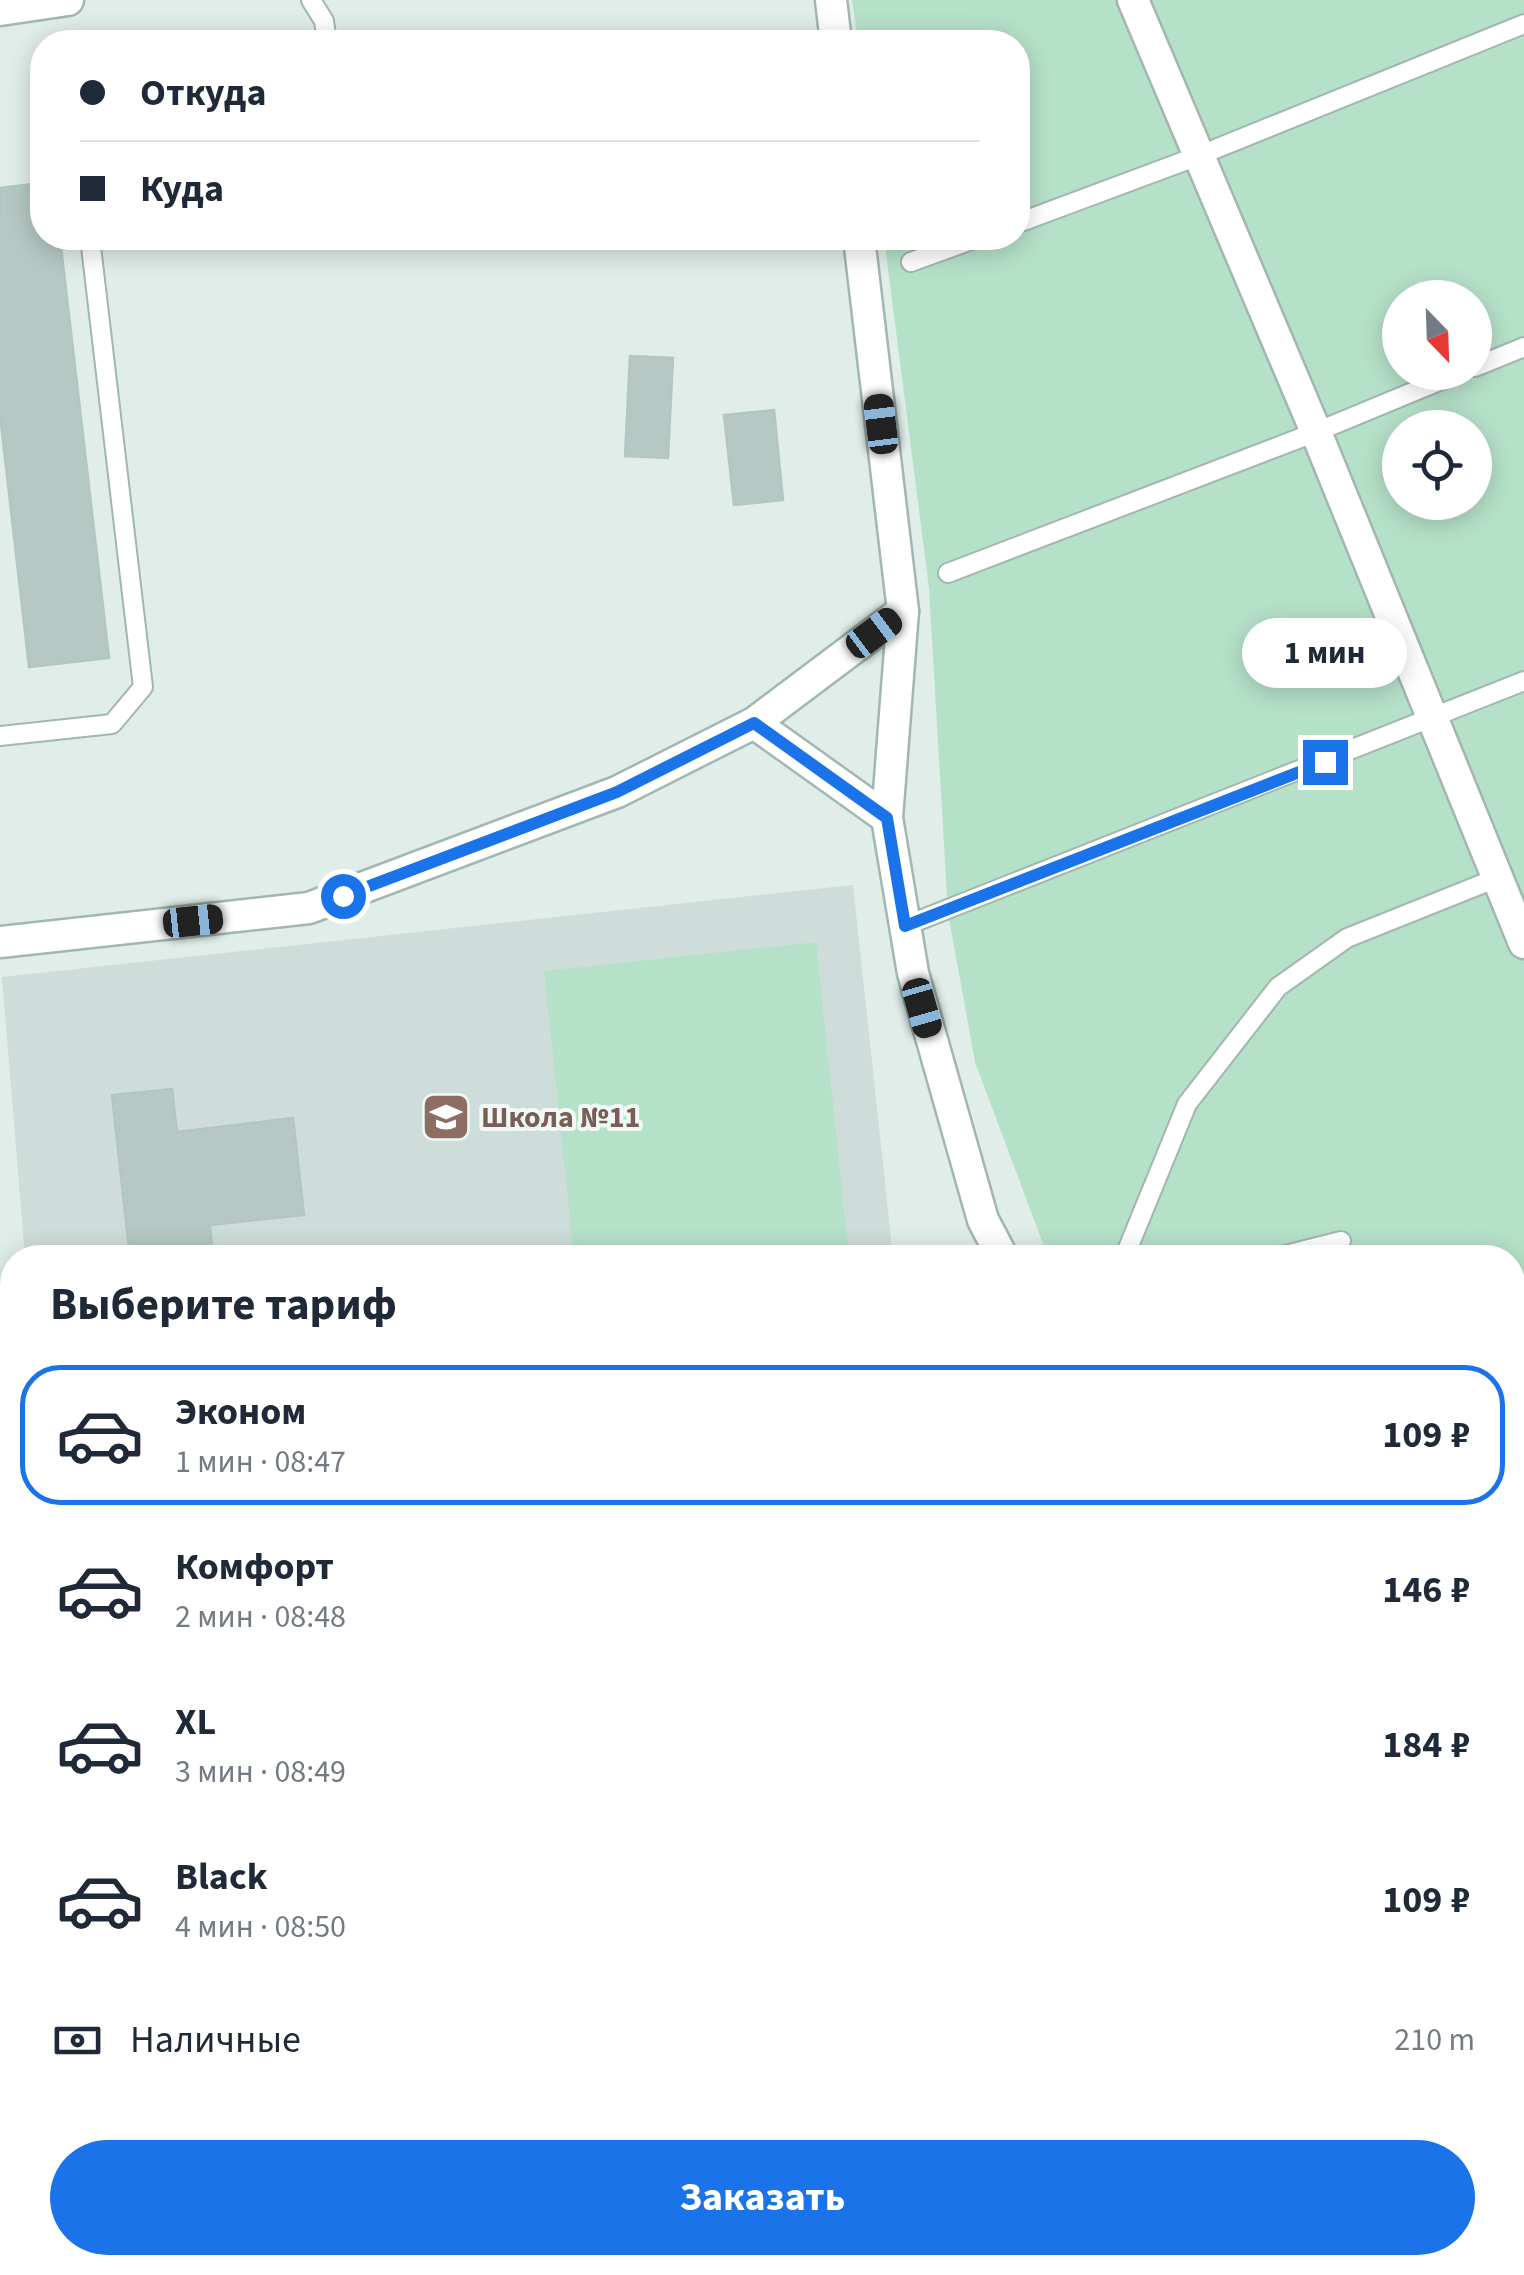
<!DOCTYPE html>
<html lang="ru">
<head>
<meta charset="utf-8">
<style>
	:root { --surface:#fff; --page:#f6f6f7; --text:#1f2937; --muted:#747a83; --line:#e0e1e3; --accent:#1a73e8 }
	body { margin:0; font-family:"Source Sans 3",sans-serif; background:var(--page); color:var(--text); height:100vh; display:flex; flex-direction:column; font-size:38px; white-space:nowrap }
	* { box-sizing:border-box; margin:0 }
	p { font-size:32px; color:var(--muted) }
	.icon { flex:none; width:55px; height:55px; fill:none; stroke:currentColor; stroke-width:2; stroke-linecap:round; stroke-linejoin:round }
	.map { position:relative; flex:1; overflow:hidden }
	.panel { position:absolute; left:0px; top:1245px; width:1525px; height:1030px; display:flex; flex-direction:column; background:var(--surface); border-radius:40px 40px 0 0; box-shadow:0 5px 25px #0003 }
	.panel>* { flex:none }
	.guide { position:absolute; left:30px; top:30px; width:1000px; height:220px; border-radius:40px; box-shadow:0 5px 25px #0003; display:grid; align-content:center; height:220px; padding:0 50px; background:var(--surface) }
	.needle { width:65px; rotate:157deg }
	.fabs { position:absolute; left:1382px; top:280px; display:grid; gap:20px }
	.fabs a { display:grid; place-items:center; width:110px; height:110px; border-radius:50%; background:var(--surface); box-shadow:0 5px 25px #0003; font-size:50px }
	.end { position:absolute; width:45px; height:45px; margin:-22px; border:12px solid #1a73e8; background:#fff; box-shadow:0 0 0 5px #fff }
	.from { border-radius:50% }
	.bubble { position:absolute; height:70px; border-radius:35px; background:var(--surface); box-shadow:0 5px 25px #0003; font-size:32px; font-weight:700; line-height:70px; text-align:center }
	.car { position:absolute; width:30px; height:60px; margin:-30px -15px; border-radius:12px; box-shadow:0 0 8px 2px #0007; background:linear-gradient(#222 24%,#8ab4d8 0 40%,#222 0 76%,#8ab4d8 0 86%,#222 0) }
	.guide b { display:flex; align-items:center; gap:35px; height:95px; font-size:38px }
	.guide b+b { border-top:2px solid var(--line) }
	.guide i { width:25px; height:25px; background:var(--text) }
	ul { padding:0; list-style:none }
	li { display:flex; align-items:center; gap:30px; height:140px; margin:0 20px 15px; padding:0 30px; border:5px solid transparent; border-radius:40px }
	li div { flex:1 }
	li b { display:block; font-size:38px }
	li em { font-style:normal; font-weight:700 }
	li.selected { border-color:var(--accent) }
	li>.icon { width:90px; height:90px; stroke-width:1.5 }
	h2 { padding:0 50px; font-size:45px; line-height:120px }
	.pay { display:flex; align-items:center; gap:25px; height:110px; padding:0 50px; font-size:38px }
	.pay p { margin-inline-start:auto }
	.cta { display:flex; gap:20px; margin-top:auto; padding:20px 50px }
	.cta a { flex:1; height:115px; border-radius:60px; background:var(--accent); color:#fff; font-size:40px; font-weight:700; line-height:115px; text-align:center }
	.map>svg:first-child { display:block }
	.built { fill:#ceddd9 }
	.green { fill:#b6e1c9; fill-rule:evenodd }
	.building { fill:#b5c8c3; stroke:#b2c7c2; stroke-width:2.5 }
	.lines { fill:none; stroke-linecap:round; stroke-linejoin:round }
	.lane-casing { stroke:#a2b6b2; stroke-width:22 }
	.street-casing { stroke:#a2b6b2; stroke-width:35 }
	.lane { stroke:#fff; stroke-width:18 }
	.street { stroke:#fff; stroke-width:30 }
	.route { stroke:#1a73e8; stroke-width:12 }
	.labels { text-anchor:middle; stroke-width:8; stroke-linejoin:round; paint-order:stroke }
	.education-label { font-size:30px; font-weight:bold; fill:#785e54; stroke:#f1f9f6; text-anchor:start }
</style>
</head>
<body>
<div class="map">
<svg width="1524" height="2275" viewBox="0 0 1524 2275">
	<rect width="100%" height="100%" fill="#e0ede9"/>
	<polygon class="built" points="853,885 893,1257 25,1257 2,977"/>
	<g class="green">
		<path d="M852,0H1524V2019L1512,2005V1258L1048,1257L975,1062L948,913L929,588L884,238H1018V42H858ZM1400,298H1475V372H1400ZM1400,428H1475V502H1400Z"/>
		<polygon points="816,942 849,1257 574,1257 544,971"/>
	</g>
	<g class="building">
		<polygon points="42,183 42,238 60,238 109,658 29,667 0,415 0,188"/>
		<polygon points="630,356 673,358 668,458 625,456"/>
		<polygon points="774,410 783,500 734,505 724,415"/>
		<polygon points="172,1089 177,1132 293,1118 304,1215 210,1225 213,1258 130,1258 112,1095"/>
		<polygon points="1512,2245 1524,2256 1524,2275 1388,2275 1375,2262 1512,2262"/>
	</g>
	<g class="lines">
		<g class="lane-casing">
			<g id="lane">
				<polyline points="311,0 324,21 327,42"/>
				<polyline points="1018,223 1198,156 1524,24"/>
				<polyline points="911,262 977,238"/>
				<polyline points="1475,367 1524,347"/>
				<polyline points="948,573 1316,432 1461,372"/>
				<polyline points="0,736 112,724 143,687 90,238"/>
				<polyline points="905,926 1524,681"/>
				<polyline points="1124,1258 1187,1104 1278,987 1347,938 1497,878"/>
				<polyline points="1274,1258 1341,1241"/>
				<polyline points="0,1772 12,1771"/>
				<polyline points="1512,1833 1524,1817"/>
				<polyline points="261,2262 262,2275"/>
				<polyline points="469,2262 470,2275"/>
				<polyline points="523,2262 524,2275"/>
				<polyline points="765,2262 766,2275"/>
				<polyline points="845,2262 850,2275"/>
			</g>
		</g>
		<g class="street-casing">
			<g id="street">
				<polyline points="831,0 836,42"/>
				<polyline points="1133,0 1316,432 1524,943"/>
				<polyline points="0,10 68,0"/>
				<polyline points="859,238 903,611 887,818 913,973 983,1220 1003,1258"/>
				<polyline points="754,723 887,818"/>
				<polyline points="0,942 309,908 617,792 754,723 903,611"/>
				<polyline points="0,1534 12,1645"/>
				<polyline points="1512,1645 1524,1652"/>
				<polyline points="1088,2262 1101,2275"/>
				<polyline points="95,2275 216,2262"/>
			</g>
		</g>
		<use href="#lane" class="lane"/>
		<use href="#street" class="street"/>
	</g>
	<g class="lines">
		<polyline class="route" points="343,896 617,792 754,723 887,818 905,926 1325,762"/>
	</g>
	<defs>
		<g id="school-square" transform="scale(2.5)"><rect x="-9" y="-9" width="18" height="18" rx="4" fill="#8d6e63" stroke="#f1f9f6"/><path d="M0-5L7-2L0 1L-7-2ZM-4 1L0 2.5L4 1V4Q0 6-4 4Z" fill="#fff"/></g>
	</defs>
	<g fill-rule="evenodd">
		<use href="#school-square" x="446" y="1117"/>
	</g>
	<g class="labels">
		<g class="education-label">
			<text x="481" y="1127">Школа №11</text>
		</g>
	</g>
</svg>
<div class="fabs">
<a><svg class="needle" viewBox="-14 -14 28 28"><path d="M0-13l5 13h-10z" fill="#e53935"/><path d="M0 13l5-13h-10z" fill="#747a83"/></svg></a>
<a><svg class="icon" aria-label="locate" viewBox="0 0 24 24"><circle cx="12" cy="12" r="6"/><path d="M12 2v4M12 18v4M2 12h4M18 12h4"/></svg></a>
</div>
<i class="end from" style="left:343px;top:896px"></i>
<i class="end" style="left:1325px;top:762px"></i>
<div class="bubble" style="left:1242px;top:618px;width:165px">1 мин</div>
<i class="car" style="left:881px;top:424px;rotate:353deg"></i>
<i class="car" style="left:874px;top:633px;rotate:53deg"></i>
<i class="car" style="left:193px;top:921px;rotate:84deg"></i>
<i class="car" style="left:922px;top:1008px;rotate:164deg"></i>
<div class="guide">
<b><i class="from"></i>Откуда</b>
<b><i></i>Куда</b>
</div>
<section class="panel">
<h2>Выберите тариф</h2>
<ul>
<li class="selected"><svg class="icon" aria-label="car" viewBox="0 0 24 24"><path d="M5 17H2v-5l4-1 3-4h7l3 4 3 1v5h-3M9 17h6M6 11h13"/><circle cx="7" cy="17" r="2"/><circle cx="17" cy="17" r="2"/></svg><div><b>Эконом</b><p>1 мин · 08:47</p></div><em>109 ₽</em></li>
<li><svg class="icon" aria-label="car" viewBox="0 0 24 24"><path d="M5 17H2v-5l4-1 3-4h7l3 4 3 1v5h-3M9 17h6M6 11h13"/><circle cx="7" cy="17" r="2"/><circle cx="17" cy="17" r="2"/></svg><div><b>Комфорт</b><p>2 мин · 08:48</p></div><em>146 ₽</em></li>
<li><svg class="icon" aria-label="car" viewBox="0 0 24 24"><path d="M5 17H2v-5l4-1 3-4h7l3 4 3 1v5h-3M9 17h6M6 11h13"/><circle cx="7" cy="17" r="2"/><circle cx="17" cy="17" r="2"/></svg><div><b>XL</b><p>3 мин · 08:49</p></div><em>184 ₽</em></li>
<li><svg class="icon" aria-label="car" viewBox="0 0 24 24"><path d="M5 17H2v-5l4-1 3-4h7l3 4 3 1v5h-3M9 17h6M6 11h13"/><circle cx="7" cy="17" r="2"/><circle cx="17" cy="17" r="2"/></svg><div><b>Black</b><p>4 мин · 08:50</p></div><em>109 ₽</em></li>
</ul>
<div class="pay"><svg class="icon" aria-label="cash" viewBox="0 0 24 24"><path d="M3 7h18v10H3z"/><circle cx="12" cy="12" r="2"/></svg>Наличные<p>210 m</p></div>
<div class="cta"><a>Заказать</a></div>
</section>
</div>
</body>
</html>
